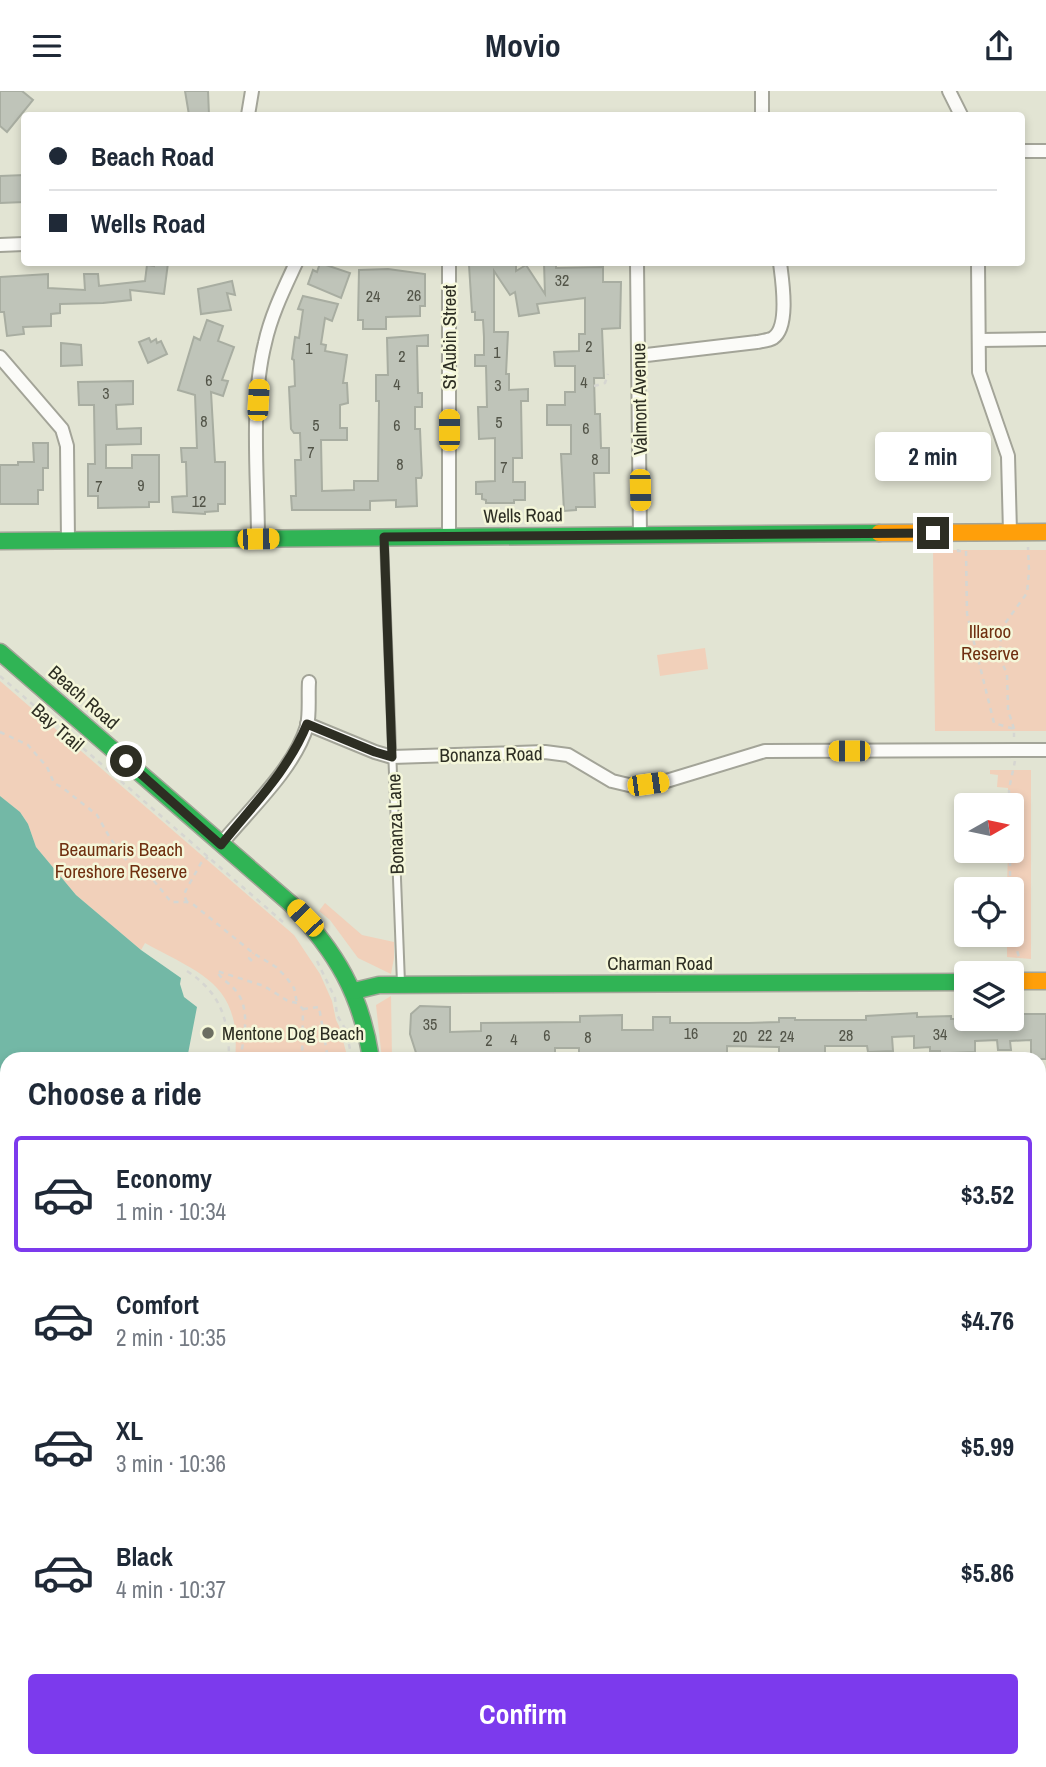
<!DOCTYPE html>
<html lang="en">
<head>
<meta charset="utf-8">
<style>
	:root { --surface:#fff; --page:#f2f2f3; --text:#1f2937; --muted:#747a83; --line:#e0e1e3; --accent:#7c3aed }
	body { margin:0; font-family:"Archivo Narrow",sans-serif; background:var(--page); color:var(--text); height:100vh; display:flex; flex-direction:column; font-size:26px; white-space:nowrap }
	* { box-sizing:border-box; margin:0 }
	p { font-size:23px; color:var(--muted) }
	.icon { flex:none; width:38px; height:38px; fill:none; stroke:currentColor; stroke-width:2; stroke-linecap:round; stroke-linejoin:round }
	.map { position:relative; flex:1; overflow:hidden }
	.panel { position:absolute; left:0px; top:961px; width:1046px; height:716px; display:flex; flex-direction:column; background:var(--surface); border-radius:21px 21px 0 0; box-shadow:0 4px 10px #0003 }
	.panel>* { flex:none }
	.hud { position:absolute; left:21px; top:21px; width:1004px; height:154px; border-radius:7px; box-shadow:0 4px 10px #0003; display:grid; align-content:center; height:154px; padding:0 28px; background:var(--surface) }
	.needle { width:46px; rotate:81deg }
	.controls { position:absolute; left:954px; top:702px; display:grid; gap:14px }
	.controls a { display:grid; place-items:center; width:70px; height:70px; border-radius:7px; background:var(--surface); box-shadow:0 4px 10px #0003; font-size:35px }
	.end { position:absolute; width:32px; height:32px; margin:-16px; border:9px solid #2d2e23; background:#fff; box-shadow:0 0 0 4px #fff }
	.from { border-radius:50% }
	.bubble { position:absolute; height:49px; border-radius:7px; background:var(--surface); box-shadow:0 4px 10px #0003; font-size:23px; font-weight:700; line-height:49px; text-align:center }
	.car { position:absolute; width:21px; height:42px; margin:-21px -10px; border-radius:9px; box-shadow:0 0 5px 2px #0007; background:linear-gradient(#f5c518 24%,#345 0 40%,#f5c518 0 76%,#345 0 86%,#f5c518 0) }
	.hud b { display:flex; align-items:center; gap:24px; height:66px; font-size:26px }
	.hud b+b { border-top:2px solid var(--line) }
	.hud i { width:18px; height:18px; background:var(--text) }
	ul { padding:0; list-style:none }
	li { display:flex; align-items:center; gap:21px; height:116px; margin:0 14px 10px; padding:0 14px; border:4px solid transparent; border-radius:7px }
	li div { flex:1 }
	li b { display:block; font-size:26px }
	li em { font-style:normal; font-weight:700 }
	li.selected { border-color:var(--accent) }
	li>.icon { width:63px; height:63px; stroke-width:1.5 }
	h2 { padding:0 28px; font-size:32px; line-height:84px }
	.button { display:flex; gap:14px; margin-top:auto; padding:14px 28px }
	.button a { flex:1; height:80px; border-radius:7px; background:var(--accent); color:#fff; font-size:28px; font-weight:700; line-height:80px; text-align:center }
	header { display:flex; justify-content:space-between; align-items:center; height:91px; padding:0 28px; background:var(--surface); font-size:32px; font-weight:700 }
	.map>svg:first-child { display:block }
	.green { fill:#f1d0ba }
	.water { fill:#73b8a6 }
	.building { fill:#bfc4b9; stroke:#a8ada1; stroke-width:2 }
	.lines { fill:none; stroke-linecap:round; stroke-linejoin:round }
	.lane-casing { stroke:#a3a498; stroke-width:10 }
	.street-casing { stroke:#a3a498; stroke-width:16 }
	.fast-casing { stroke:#a3a498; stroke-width:19 }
	.slow-casing { stroke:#a3a498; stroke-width:19 }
	.path { stroke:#d6d6d1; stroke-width:2.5; stroke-dasharray:5 5; stroke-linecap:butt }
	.lane { stroke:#fbfbf8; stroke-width:6 }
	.street { stroke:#fbfbf8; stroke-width:12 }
	.fast { stroke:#30b455; stroke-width:16 }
	.slow { stroke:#ff9f0a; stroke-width:16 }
	.route { stroke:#2d2e23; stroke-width:9 }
	.poi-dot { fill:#6c6e61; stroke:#f5f7da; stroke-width:2.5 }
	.labels { text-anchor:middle; stroke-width:5; stroke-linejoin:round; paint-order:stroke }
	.number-label { font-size:16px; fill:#525448 }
	.street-label { font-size:19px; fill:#2d2e23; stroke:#f5f7da }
	.park-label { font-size:19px; fill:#6f2f10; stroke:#f5f7da }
	.poi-label { font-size:19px; fill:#2d2e23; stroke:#f5f7da; text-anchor:start }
</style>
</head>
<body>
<header><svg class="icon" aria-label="menu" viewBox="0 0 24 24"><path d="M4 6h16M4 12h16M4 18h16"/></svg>Movio<svg class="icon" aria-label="share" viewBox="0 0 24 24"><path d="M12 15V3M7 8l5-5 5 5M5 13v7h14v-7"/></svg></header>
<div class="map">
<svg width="1046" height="1676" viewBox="0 0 1046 1676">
	<rect width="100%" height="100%" fill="#e2e4d3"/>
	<g class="green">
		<polygon points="933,459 1046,459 1046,640 935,640"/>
		<polygon points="705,557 708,578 660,585 657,564"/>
		<path d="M0,590L294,844L320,883L332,910L336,929L339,935L348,968H235C242,893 201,883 145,852L141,859L76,804L36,756L28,733L20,721L0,705Z"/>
		<polygon points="990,679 1031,679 1031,868 1007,866 1007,844 1012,844 1012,798 1007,798 1008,760 1012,760 1012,714 1008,714 1008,697 997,696 998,684 990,683"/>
		<polygon points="325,812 362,844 394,851 394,867 391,883 358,867 330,829 319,820"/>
		<polygon points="391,905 392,968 382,968 376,914"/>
		<polygon points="96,1670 189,1670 186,1676 96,1676"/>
	</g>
	<polygon class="water" points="0,705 20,721 28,733 36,756 76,804 141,859 181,887 180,893 184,906 197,916 187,968 7,968 7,1670 44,1670 42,1676 0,1676"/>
	<g class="building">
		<polygon points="0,0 22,0 33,9 7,41 0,35"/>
		<polygon points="185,0 208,0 209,24 189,24"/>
		<polygon points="24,84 24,111 0,112 0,85"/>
		<polygon points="154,172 168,172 164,203 130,199 131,209 103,212 60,213 60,222 51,223 51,235 23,236 24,243 7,245 4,221 0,221 0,186 48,183 48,197 85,199 84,183 98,183 99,195 145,190 147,174 154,175"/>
		<polygon points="320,172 350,182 341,207 308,193 313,179 317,181"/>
		<polygon points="503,172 516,172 516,180 526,174 545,203 544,172 556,172 556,177 603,176 603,191 621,191 620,237 602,238 604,287 594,287 595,323 600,323 601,357 609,357 609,382 594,382 595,416 576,416 576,419 564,420 561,363 571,363 571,334 547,334 547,314 565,314 565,301 575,301 575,275 555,275 554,261 579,260 579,243 585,243 585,207 537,213 539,222 519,225 515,201 510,204 494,180 494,241 508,241 506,283 509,283 509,299 528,298 528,310 521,310 522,367 513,367 513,391 525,391 525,409 514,409 514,412 486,412 486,409 482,408 482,403 476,403 476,391 495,390 495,347 479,348 478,316 487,316 486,275 475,275 475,264 484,264 484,246 483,229 475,229 475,221 472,221 469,174 503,174"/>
		<polygon points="388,178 425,183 425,215 420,215 420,225 386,226 386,238 363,238 363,229 358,229 359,179"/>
		<polygon points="232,190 235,204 227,202 231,219 201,223 198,198"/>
		<polygon points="303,205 338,213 332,230 325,227 321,253 326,254 325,260 347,264 343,292 347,292 348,312 340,314 340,337 347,337 347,349 321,349 322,400 354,399 354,390 378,390 379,310 376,310 376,284 388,284 387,247 428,244 428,255 417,255 418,302 422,302 422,316 415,316 415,338 420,338 421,363 422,384 421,387 416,387 417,415 396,416 396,409 370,410 370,419 292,419 291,405 296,405 295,369 301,369 300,342 294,342 291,338 289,296 295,295 294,269 292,268 295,246 299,247 303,219 298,218"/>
		<polygon points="207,229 223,235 218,250 234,256 222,289 228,290 223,305 211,301 215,371 225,371 225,413 218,413 218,420 205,421 205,423 173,421 172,406 187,405 186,371 182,371 181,357 197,357 195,304 178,299 194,246 200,249"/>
		<polygon points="149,247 151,251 156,248 157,252 161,250 167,263 148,272 139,251"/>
		<polygon points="61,252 81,254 82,274 61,275"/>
		<polygon points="133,290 133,313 116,314 117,338 141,337 141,353 106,354 106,377 132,377 132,364 159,364 159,411 149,411 149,416 98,417 98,405 88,405 88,373 95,373 94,314 79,314 78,291"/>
		<polygon points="33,352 48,352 48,377 43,377 43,399 38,399 38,413 0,413 0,374 18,374 18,371 34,371"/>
		<polygon points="420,915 450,916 450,941 481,940 481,932 580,931 580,925 622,924 622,939 653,939 653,926 670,926 670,932 749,932 779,931 779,927 795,927 795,929 866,929 866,925 917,922 917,926 951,925 951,928 1012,928 1012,923 1046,923 1046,968 1031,968 1031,949 1010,950 1011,959 998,959 997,949 975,950 975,961 951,962 951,968 940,968 940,960 930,960 930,956 914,957 914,945 892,946 893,960 868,961 867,955 825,955 825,965 805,966 805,963 779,963 779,956 727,955 727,966 703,968 673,968 673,963 646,963 646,968 579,968 579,957 555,957 555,966 418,968 410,943 411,923"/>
	</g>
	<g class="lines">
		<g class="lane-casing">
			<polyline id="lane" points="384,448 401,892"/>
		</g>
		<g class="street-casing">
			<g id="street">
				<polyline points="949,0 961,24"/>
				<polyline points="248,24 252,0"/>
				<polyline points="762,24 762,0"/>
				<polyline points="1022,60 1046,60"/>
				<polyline points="0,154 24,153"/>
				<polyline points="449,172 449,446"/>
				<polyline points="637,172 640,444"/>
				<polyline points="978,172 979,281 1008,365 1010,441"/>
				<polyline points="979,249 1046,248"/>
				<path d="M638,265L757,251C762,250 770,249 773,247C790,236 782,188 780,172"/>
				<polyline points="0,266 62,338 67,355 68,450"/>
				<path d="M258,448C258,387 250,311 265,252C271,224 284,198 296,172"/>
				<polyline points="307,633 375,661 392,666 545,661 568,664 612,690 633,695 663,691 765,660 1046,659"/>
				<path d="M221,753C249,719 294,678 307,635C310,622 308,605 309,591"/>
				<polyline points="1040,1079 1046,1079"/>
				<polyline points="1040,1381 1046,1381"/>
				<polyline points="1040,1583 1046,1583"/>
			</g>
		</g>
		<g class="fast-casing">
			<g id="fast">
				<polyline points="0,450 879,442"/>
				<path d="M0,561L291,813C336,861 361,902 371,968"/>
				<polyline points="354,900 379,894 966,891"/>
				<polyline points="211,1676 213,1670"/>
			</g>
		</g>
		<g class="slow-casing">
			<g id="slow">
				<polyline points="879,442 1046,441"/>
				<polyline points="1012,890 1046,890"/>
			</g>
		</g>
		<g class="path">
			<polyline points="594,295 605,292 608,283"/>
			<polyline points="958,458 958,460 966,460 967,523 994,632 1014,638 1014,646"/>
			<polyline points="0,585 283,831"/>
			<polyline points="1014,638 1008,619 1007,583 1000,567 1001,538 1027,502 1029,480 1028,456"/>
			<polyline points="0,641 28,654 47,676 54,692 63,697 97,724 110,747 132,776 150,785 171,811 187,811 194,814 253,862 276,876 286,886 294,897 297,912"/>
			<polyline points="1009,714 1009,698 1015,670"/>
			<polyline points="1010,760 1010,798"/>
			<polyline points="187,811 184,804 186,799 201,772 208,766"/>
			<polyline points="1012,841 1020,870"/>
			<polyline points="252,870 249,867 253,862"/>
			<polyline points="317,870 335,907 337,924 346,939 352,968"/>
			<path d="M187,880C221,902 229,929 229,968"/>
			<polyline points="303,918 319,916 328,968"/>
			<path d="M240,968C244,947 251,918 236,900C230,892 220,888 217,880L264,895L288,910L297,912L303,918L302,968"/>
			<polyline points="86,1670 89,1676"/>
			<polyline points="163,1676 165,1670"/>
			<polyline points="192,1676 195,1670"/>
		</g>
		<use href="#lane" class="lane"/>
		<use href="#street" class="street"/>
		<use href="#fast" class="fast"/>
		<use href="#slow" class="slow"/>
	</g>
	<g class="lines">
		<path class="route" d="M126,670L221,754C252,715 288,680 307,633L375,661L392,666L384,446L933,442"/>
	</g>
	<circle class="poi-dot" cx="208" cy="942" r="7"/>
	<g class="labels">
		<g class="number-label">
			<text x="562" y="195">32</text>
			<text x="414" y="210">26</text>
			<text x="373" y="211">24</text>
			<text x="589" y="261">2</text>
			<text x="309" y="263">1</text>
			<text x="497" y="267">1</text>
			<text x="402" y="271">2</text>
			<text x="209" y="295">6</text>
			<text x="584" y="297">4</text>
			<text x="397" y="299">4</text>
			<text x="498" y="300">3</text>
			<text x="106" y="308">3</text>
			<text x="204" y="336">8</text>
			<text x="499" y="337">5</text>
			<text x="316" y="340">5</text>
			<text x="397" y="340">6</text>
			<text x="586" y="343">6</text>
			<text x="311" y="367">7</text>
			<text x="595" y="374">8</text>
			<text x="400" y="379">8</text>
			<text x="504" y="382">7</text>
			<text x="141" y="400">9</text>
			<text x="99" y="401">7</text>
			<text x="199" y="416">12</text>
			<text x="430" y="939">35</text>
			<text x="691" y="948">16</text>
			<text x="940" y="949">34</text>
			<text x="547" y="950">6</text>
			<text x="765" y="950">22</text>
			<text x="846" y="950">28</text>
			<text x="740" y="951">20</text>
			<text x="787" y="951">24</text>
			<text x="588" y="952">8</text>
			<text x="514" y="954">4</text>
			<text x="489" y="955">2</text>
		</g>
		<g class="street-label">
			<text transform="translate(449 246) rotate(-90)" y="7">St Aubin Street</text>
			<text transform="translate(639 308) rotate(-91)" y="7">Valmont Avenue</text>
			<text transform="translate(523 424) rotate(-1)" y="7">Wells Road</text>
			<text transform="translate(84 606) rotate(41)" y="7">Beach Road</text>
			<text transform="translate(58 636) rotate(41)" y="7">Bay Trail</text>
			<text transform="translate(491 663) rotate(-1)" y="7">Bonanza Road</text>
			<text transform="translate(395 733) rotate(-92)" y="7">Bonanza Lane</text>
			<text x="660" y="879">Charman Road</text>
		</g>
		<g class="park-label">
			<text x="990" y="547">Illaroo<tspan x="990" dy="22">Reserve</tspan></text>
			<text x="121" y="765">Beaumaris Beach<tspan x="121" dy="22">Foreshore Reserve</tspan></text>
		</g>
		<g class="poi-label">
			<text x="222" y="949">Mentone Dog Beach</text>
		</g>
	</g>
</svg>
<div class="controls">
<a><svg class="needle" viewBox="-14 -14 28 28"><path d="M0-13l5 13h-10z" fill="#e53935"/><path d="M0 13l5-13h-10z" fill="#747a83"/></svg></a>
<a><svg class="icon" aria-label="locate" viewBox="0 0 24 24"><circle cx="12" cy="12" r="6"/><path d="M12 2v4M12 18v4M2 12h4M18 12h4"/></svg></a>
<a><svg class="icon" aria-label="layers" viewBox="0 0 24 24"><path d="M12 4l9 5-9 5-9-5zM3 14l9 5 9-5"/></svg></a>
</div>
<i class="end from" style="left:126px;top:670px"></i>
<i class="end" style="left:933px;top:442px"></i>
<div class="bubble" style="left:875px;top:341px;width:116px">2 min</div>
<i class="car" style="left:258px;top:309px;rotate:3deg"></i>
<i class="car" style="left:449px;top:339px;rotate:0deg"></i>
<i class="car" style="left:640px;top:399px;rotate:179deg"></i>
<i class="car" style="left:258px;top:448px;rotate:89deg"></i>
<i class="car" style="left:849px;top:660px;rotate:270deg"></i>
<i class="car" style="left:648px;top:693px;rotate:82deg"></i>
<i class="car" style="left:305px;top:827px;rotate:316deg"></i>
<div class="hud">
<b><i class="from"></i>Beach Road</b>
<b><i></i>Wells Road</b>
</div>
<section class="panel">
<h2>Choose a ride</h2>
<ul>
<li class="selected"><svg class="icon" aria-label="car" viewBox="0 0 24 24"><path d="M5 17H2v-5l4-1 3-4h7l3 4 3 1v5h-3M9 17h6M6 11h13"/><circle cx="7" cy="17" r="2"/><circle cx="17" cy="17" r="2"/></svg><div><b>Economy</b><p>1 min · 10:34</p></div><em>$3.52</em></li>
<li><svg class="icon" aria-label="car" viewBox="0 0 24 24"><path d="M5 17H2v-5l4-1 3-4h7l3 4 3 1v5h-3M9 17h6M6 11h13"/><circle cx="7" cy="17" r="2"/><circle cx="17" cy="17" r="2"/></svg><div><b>Comfort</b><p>2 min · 10:35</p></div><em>$4.76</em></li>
<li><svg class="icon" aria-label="car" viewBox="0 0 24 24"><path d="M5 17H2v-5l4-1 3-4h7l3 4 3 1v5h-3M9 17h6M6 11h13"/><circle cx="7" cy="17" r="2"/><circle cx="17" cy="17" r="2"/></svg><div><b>XL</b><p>3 min · 10:36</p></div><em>$5.99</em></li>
<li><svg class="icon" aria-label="car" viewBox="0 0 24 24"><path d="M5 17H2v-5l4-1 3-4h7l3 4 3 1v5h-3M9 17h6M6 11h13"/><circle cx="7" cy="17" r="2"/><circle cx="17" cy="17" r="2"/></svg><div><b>Black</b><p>4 min · 10:37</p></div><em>$5.86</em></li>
</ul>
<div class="button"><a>Confirm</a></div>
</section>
</div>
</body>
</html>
